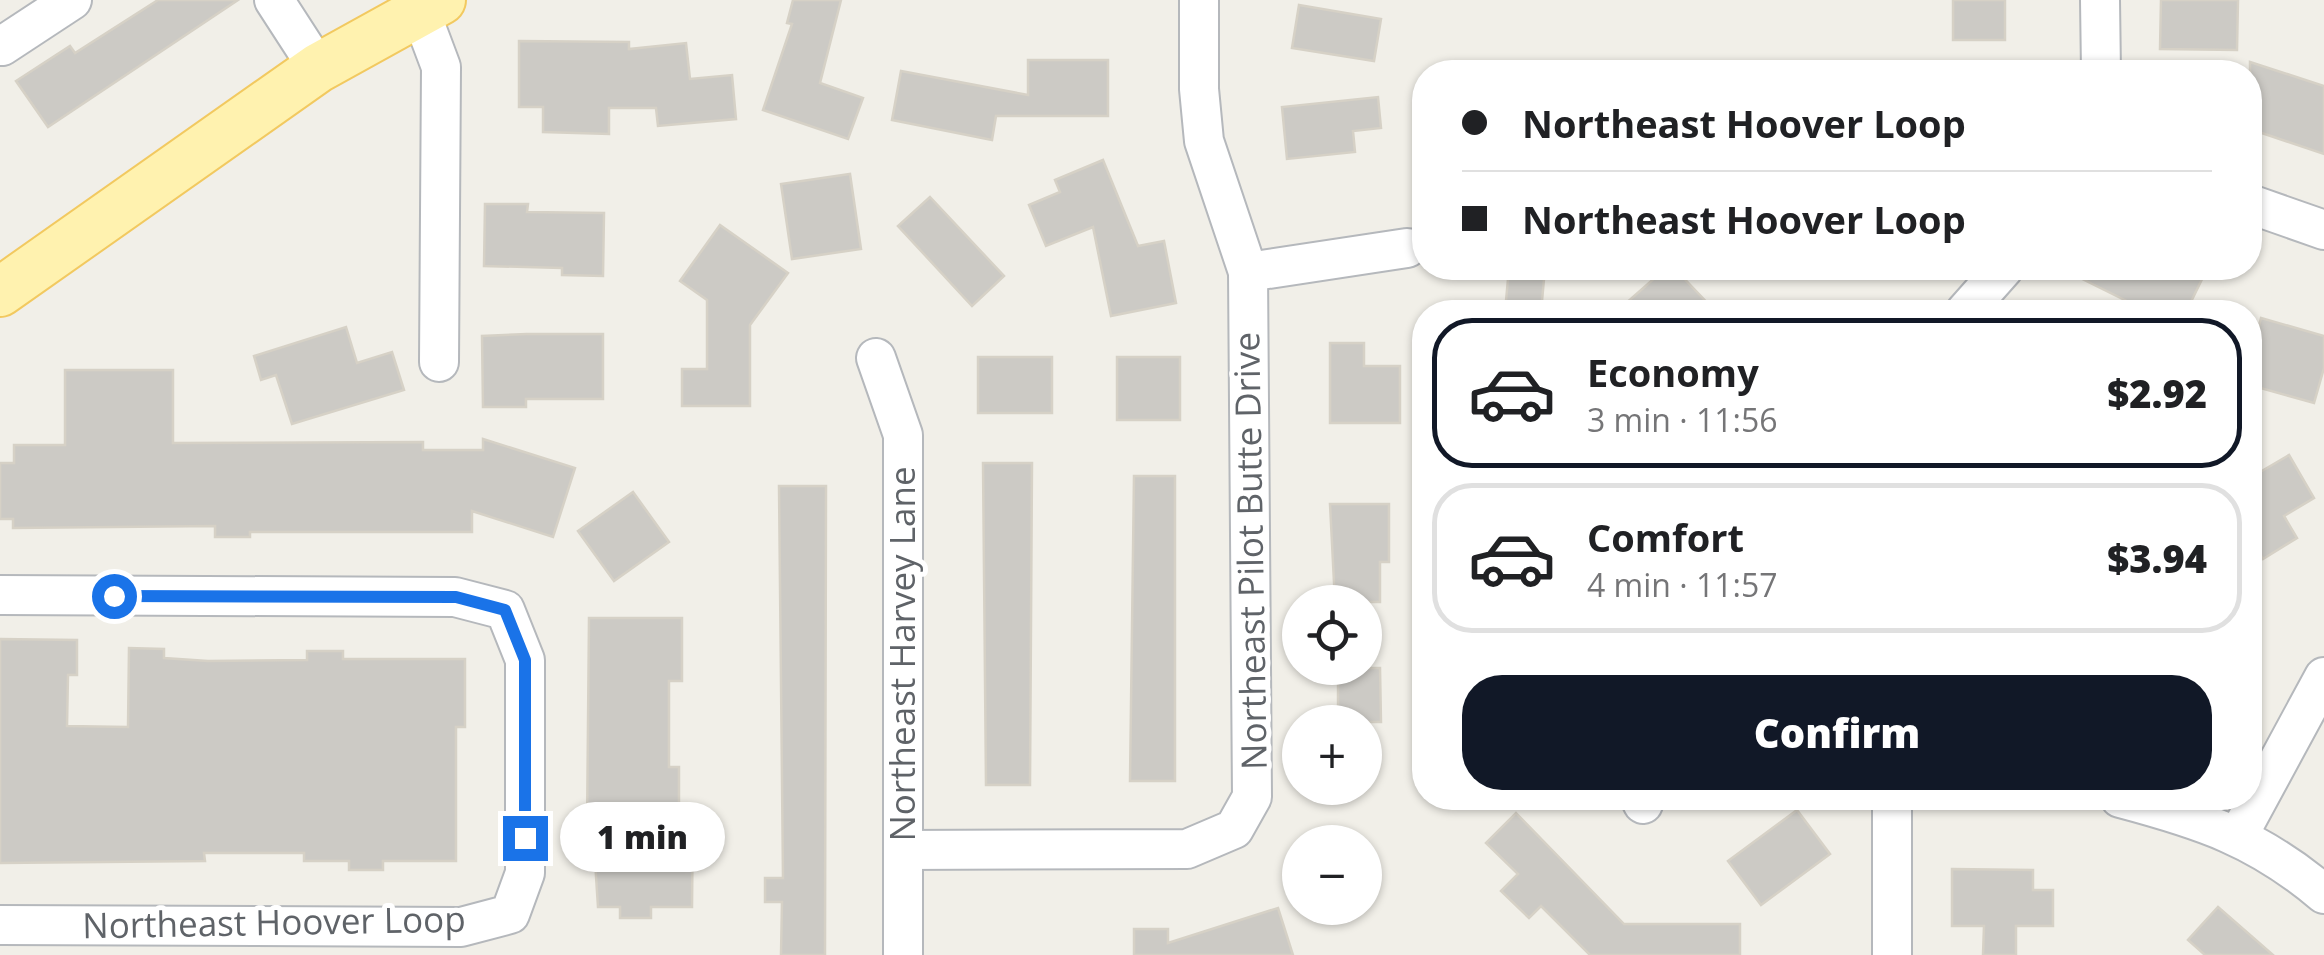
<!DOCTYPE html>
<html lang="en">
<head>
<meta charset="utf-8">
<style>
	:root { --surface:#fff; --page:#f2f2f2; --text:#202124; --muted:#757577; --line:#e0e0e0; --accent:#111827 }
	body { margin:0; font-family:"Open Sans",sans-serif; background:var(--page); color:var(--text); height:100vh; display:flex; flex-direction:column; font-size:38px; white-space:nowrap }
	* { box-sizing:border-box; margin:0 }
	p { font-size:32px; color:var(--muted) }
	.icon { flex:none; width:55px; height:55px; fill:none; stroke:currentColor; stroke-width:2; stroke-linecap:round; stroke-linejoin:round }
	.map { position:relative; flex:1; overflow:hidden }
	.sheet { position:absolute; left:1412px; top:300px; width:850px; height:510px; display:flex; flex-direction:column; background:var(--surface); border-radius:40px; box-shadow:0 2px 8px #0004 }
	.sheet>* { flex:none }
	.top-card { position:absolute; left:1412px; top:60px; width:850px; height:220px; border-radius:40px; box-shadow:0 2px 8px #0004; display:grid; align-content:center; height:220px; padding:0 50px; background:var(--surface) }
	.buttons { position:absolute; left:1282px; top:585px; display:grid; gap:20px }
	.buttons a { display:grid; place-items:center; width:100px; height:100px; border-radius:50%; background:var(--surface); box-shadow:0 2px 8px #0004; font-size:50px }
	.end { position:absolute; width:45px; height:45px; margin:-22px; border:12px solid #1a73e8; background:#fff; box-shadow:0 0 0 5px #fff }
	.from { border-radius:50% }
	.bubble { position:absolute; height:70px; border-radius:35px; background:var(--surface); box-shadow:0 2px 8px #0004; font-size:32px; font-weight:800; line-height:70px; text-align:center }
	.top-card b { display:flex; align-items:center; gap:35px; height:95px; font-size:38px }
	.top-card b+b { border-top:2px solid var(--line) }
	.top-card i { width:25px; height:25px; background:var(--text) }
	ul { padding:18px 0 0; list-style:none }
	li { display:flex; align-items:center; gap:30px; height:150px; margin:0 20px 15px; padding:0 30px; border:5px solid var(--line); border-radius:40px }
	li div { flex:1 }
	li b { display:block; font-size:38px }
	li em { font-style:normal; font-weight:800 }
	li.on { border-color:var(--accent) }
	li>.icon { width:90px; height:90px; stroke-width:1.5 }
	.button { display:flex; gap:20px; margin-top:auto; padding:20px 50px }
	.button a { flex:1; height:115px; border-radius:40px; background:var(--accent); color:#fff; font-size:40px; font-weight:800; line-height:115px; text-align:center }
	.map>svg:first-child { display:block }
	.building { fill:#cccac5; stroke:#d6d1c6; stroke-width:2.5 }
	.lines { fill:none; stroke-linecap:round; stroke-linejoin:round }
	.minor-casing { stroke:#b5b8bc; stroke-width:42 }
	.major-casing { stroke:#f2c960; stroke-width:52 }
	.minor { stroke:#fff; stroke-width:38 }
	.major { stroke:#fff2af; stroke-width:48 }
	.route { stroke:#1a73e8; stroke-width:12 }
	.labels { text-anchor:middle; stroke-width:10; stroke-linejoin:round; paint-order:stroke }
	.street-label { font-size:35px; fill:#5f6368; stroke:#fff }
</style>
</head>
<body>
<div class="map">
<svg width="2324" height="955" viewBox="0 0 2324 955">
	<rect width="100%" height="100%" fill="#f1efe8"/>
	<g class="building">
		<polygon points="158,0 238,0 48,127 16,81 70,46 75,53"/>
		<polygon points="793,0 841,0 820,83 863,98 848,139 763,110 792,24 787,23"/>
		<rect x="1953" y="0" width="52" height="40"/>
		<polygon points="2161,0 2238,0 2237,50 2160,49"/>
		<polygon points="1299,5 1381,19 1374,61 1292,48"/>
		<polygon points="519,41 629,42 629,49 686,43 690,79 732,75 736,119 658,126 656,108 609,108 609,134 543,132 543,107 519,107"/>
		<polygon points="1028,60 1108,60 1108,116 996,116 992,140 892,120 901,71 1028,95"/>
		<polygon points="2250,62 2324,86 2324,154 2250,129"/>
		<polygon points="1378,97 1381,128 1353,131 1355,152 1287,159 1282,107"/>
		<polygon points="1103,160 1138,246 1164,241 1176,303 1111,316 1093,227 1046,246 1029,205 1060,192 1055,180"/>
		<polygon points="850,174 861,249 792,259 781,184"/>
		<polygon points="930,197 1004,276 972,306 898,226"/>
		<polygon points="485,204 528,204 527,212 604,213 603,276 562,275 562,268 484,266"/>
		<polygon points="720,225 788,273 750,325 750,406 682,406 682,369 707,369 707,300 680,281"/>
		<polygon points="1509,268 1545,268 1541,312 1505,312"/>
		<polygon points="1666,268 1674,268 1716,312 1616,312"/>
		<polygon points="2060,268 2190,268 2204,275 2186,312 2149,312"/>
		<polygon points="2261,318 2324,336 2324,368 2314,403 2250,385 2250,360"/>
		<polygon points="346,327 357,363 392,352 404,390 292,424 276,375 261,380 254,356"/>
		<polygon points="527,334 603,334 603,399 526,399 526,407 483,407 482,336"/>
		<polygon points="1330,343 1364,343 1364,366 1400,366 1400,423 1330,423"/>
		<rect x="978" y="357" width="74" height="56"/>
		<rect x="1117" y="357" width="63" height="63"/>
		<polygon points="65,370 173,370 173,443 423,442 423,450 483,450 483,439 575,468 553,537 472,511 472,532 250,532 250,537 215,537 215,526 13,528 13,519 0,519 0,463 14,463 14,445 65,445"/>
		<polygon points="2289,455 2314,498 2284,516 2297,538 2263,559 2250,536 2250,478"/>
		<polygon points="983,463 1032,463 1030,785 986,785"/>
		<polygon points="1134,476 1175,476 1175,781 1130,781"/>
		<polygon points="779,486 826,486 825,955 781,955 782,902 765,902 765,878 783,878"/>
		<polygon points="633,492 669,542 614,581 578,531"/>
		<polygon points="1330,504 1389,504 1389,562 1380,562 1380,602 1335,602"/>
		<polygon points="589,618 682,618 682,681 669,681 669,767 679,767 679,808 693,808 692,907 651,907 651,918 620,918 620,907 598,907 593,830 587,830"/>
		<polygon points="0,639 77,640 77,675 68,675 67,726 128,727 129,648 164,649 164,658 208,661 307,660 307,651 343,651 343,659 465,659 465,727 456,727 456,861 383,861 383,870 349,870 349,861 304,861 304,853 204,853 205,861 0,863"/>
		<polygon points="1338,668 1380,668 1381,722 1338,722"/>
		<polygon points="1797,810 1830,854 1761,905 1728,861"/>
		<polygon points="1516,813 1624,924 1740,924 1740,955 1590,955 1541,906 1529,918 1501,891 1518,874 1486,843"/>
		<polygon points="1952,869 2033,870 2033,890 2053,890 2053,926 2016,926 2016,955 1983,955 1984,926 1952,926"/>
		<polygon points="2218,907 2273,955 2205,955 2188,940"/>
		<polygon points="1278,908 1293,955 1134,955 1134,929 1168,929 1168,943"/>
	</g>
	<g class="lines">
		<g class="minor-casing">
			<g id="minor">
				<polyline points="274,0 318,68"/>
				<polyline points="2100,0 2101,72"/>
				<polyline points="420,11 441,67 439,362"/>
				<polyline points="2,46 72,0"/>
				<polyline points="2250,204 2324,230"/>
				<polyline points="1248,272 1407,248"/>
				<polyline points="1965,312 2004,268"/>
				<polyline points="876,358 903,435 903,955"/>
				<polyline points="0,595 455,597 505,610 525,660 525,873 510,914 461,927 0,925"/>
				<polyline points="1640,798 1643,804"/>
				<polyline points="1892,798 1892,955"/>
				<path d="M2120,798C2203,820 2258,838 2324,894"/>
				<polyline points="2238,836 2324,677"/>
				<polyline points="903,850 1187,849 1234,829 1252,797 1248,272 1204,141 1199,89 1199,0"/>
			</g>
		</g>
		<g class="major-casing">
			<polyline id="major" points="0,292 318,68 441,0"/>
		</g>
		<use href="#minor" class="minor"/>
		<use href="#major" class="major"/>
	</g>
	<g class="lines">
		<polyline class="route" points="114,596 456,597 505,610 525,660 525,838"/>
	</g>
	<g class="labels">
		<g class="street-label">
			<text transform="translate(1251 551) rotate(-91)" y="12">Northeast Pilot Butte Drive</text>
			<text transform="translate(903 654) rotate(-90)" y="12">Northeast Harvey Lane</text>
			<text transform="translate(274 923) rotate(-1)" y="12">Northeast Hoover Loop</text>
		</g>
	</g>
</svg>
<div class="buttons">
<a><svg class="icon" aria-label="locate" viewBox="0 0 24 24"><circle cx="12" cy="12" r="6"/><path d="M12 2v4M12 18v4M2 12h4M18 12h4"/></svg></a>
<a>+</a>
<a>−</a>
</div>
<i class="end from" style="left:114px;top:596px"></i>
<i class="end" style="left:525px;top:838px"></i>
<div class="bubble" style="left:560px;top:802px;width:165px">1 min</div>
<div class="top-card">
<b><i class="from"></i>Northeast Hoover Loop</b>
<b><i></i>Northeast Hoover Loop</b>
</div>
<section class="sheet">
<ul>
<li class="on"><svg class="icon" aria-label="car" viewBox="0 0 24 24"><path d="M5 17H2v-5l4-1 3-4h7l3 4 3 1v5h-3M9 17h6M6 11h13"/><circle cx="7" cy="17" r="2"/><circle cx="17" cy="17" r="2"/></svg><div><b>Economy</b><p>3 min · 11:56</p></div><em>$2.92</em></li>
<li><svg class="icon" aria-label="car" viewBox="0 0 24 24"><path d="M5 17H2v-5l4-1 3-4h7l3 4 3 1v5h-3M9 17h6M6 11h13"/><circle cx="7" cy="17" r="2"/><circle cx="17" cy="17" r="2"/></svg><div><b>Comfort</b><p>4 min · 11:57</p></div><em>$3.94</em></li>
</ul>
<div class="button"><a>Confirm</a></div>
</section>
</div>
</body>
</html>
